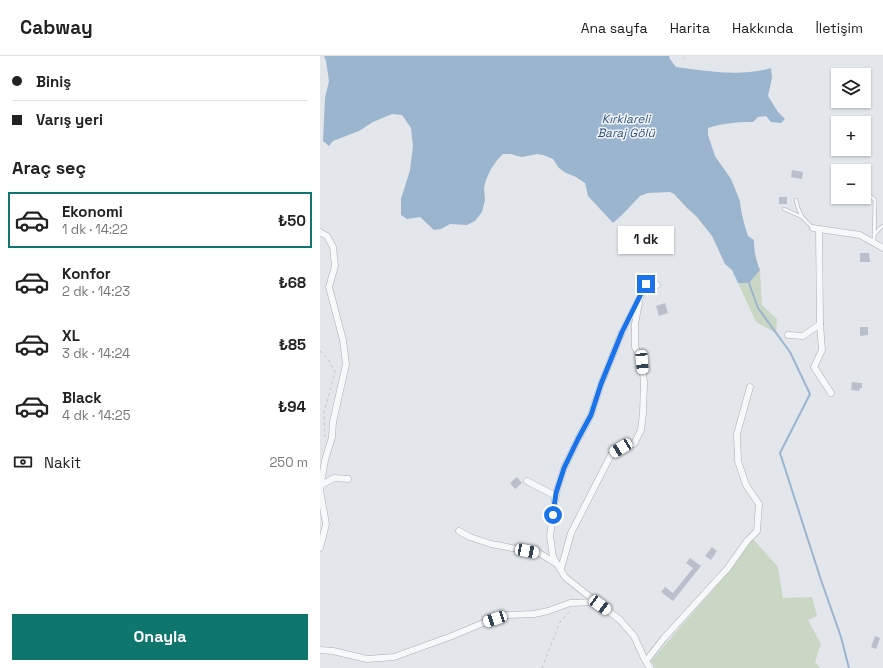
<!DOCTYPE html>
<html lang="tr">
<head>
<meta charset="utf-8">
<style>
	:root { --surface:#fff; --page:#f6f6f6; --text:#222; --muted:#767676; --line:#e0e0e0; --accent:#0f766e }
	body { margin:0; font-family:"Space Grotesk",sans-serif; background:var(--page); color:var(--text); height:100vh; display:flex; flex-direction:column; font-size:15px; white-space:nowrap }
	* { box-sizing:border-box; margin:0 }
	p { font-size:13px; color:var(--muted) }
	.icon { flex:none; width:22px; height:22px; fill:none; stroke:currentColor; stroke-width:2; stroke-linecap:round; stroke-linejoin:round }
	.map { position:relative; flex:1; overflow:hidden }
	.panel { display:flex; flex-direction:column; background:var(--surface); width:320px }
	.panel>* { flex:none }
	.top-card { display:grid; align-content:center; height:88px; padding:0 12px; background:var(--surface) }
	.buttons { position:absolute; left:511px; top:12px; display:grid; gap:8px }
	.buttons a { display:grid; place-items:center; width:40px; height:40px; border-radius:0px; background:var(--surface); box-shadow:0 1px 3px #0004; font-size:20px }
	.end { position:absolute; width:18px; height:18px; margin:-9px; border:5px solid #1a73e8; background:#fff; box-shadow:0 0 0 2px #fff }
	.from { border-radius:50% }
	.bubble { position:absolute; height:28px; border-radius:0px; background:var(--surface); box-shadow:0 1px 3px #0004; font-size:13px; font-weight:700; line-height:28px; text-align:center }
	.car { position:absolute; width:12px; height:24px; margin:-12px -6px; border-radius:5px; box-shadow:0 0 3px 1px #0007; background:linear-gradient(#fff 24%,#345 0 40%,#fff 0 76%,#345 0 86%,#fff 0) }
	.top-card b { display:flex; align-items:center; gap:14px; height:38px; font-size:15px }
	.top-card b+b { border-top:1px solid var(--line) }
	.top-card i { width:10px; height:10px; background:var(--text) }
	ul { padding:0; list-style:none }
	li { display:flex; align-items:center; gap:12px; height:56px; margin:0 8px 6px; padding:0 4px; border:2px solid transparent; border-radius:0px }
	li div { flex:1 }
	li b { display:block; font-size:15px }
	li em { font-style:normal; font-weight:700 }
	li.on { border-color:var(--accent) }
	li>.icon { width:36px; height:36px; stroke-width:1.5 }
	h2 { padding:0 12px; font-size:18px; line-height:48px }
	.pay { display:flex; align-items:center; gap:10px; height:44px; padding:0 12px; font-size:15px }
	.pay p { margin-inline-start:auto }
	.cta { display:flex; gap:8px; margin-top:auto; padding:8px 12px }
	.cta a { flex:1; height:46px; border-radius:0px; background:var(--accent); color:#fff; font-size:16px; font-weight:700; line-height:46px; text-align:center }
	header { display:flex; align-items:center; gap:24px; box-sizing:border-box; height:56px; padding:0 20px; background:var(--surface); border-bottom:1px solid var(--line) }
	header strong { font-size:19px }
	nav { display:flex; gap:22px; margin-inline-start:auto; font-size:14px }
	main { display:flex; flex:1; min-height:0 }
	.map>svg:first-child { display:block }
	.green { fill:#c9d7c4 }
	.water { fill:#9cb5ce }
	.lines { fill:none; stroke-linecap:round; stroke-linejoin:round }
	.stream { stroke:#9cb5ce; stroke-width:2 }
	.building { fill:#bac0cb }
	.lane-casing { stroke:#a8aeb7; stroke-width:4 }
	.street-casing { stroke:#a8aeb7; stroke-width:7 }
	.path { stroke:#c2c5cb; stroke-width:1; stroke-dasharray:3 3; stroke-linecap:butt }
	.lane { stroke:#f7f8fa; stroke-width:3 }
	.street { stroke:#f7f8fa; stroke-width:6 }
	.route { stroke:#1a73e8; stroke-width:5 }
	.labels { text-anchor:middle; stroke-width:3; stroke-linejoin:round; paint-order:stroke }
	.water-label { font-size:12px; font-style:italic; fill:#30537d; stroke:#f3f6f9 }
</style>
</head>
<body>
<header>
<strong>Cabway</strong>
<nav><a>Ana sayfa</a><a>Harita</a><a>Hakkında</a><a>İletişim</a></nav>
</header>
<main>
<section class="panel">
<div class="top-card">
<b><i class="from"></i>Biniş</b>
<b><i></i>Varış yeri</b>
</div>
<h2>Araç seç</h2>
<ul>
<li class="on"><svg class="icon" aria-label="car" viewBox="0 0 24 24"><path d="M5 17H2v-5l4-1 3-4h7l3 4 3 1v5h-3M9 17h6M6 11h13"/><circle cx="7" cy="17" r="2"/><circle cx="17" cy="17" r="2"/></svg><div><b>Ekonomi</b><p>1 dk · 14:22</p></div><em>₺50</em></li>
<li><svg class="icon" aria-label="car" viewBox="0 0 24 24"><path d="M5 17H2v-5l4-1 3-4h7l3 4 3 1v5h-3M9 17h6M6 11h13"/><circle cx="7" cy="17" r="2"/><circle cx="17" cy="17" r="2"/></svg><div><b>Konfor</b><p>2 dk · 14:23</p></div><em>₺68</em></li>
<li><svg class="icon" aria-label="car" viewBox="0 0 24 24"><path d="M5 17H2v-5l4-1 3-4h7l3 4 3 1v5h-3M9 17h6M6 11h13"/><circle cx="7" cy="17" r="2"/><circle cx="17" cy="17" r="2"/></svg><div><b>XL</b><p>3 dk · 14:24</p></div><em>₺85</em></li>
<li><svg class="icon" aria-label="car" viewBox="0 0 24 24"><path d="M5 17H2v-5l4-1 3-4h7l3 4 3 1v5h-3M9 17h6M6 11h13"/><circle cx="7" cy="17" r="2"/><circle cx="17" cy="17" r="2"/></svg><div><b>Black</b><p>4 dk · 14:25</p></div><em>₺94</em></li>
</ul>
<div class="pay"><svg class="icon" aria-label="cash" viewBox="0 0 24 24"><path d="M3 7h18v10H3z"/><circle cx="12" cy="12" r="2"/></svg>Nakit<p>250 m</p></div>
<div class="cta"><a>Onayla</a></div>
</section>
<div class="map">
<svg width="563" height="612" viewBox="0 0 563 612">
	<rect width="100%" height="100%" fill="#e3e7ec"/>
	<g class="green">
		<polygon points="440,214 442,249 457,263 456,277 436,266 418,227 429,227"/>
		<polygon points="433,483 458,511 463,542 492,541 497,560 488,564 501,588 495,606 500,612 335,612 331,605 362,569 392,535"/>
	</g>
	<path class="water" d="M4,0H349L350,3L356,11C387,15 421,21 451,12L452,22L448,40L458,56L465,63L461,67L451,66L446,60L438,61L433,66C418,66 403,67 388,72V79L395,100L411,123L420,145L421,154L424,167L428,180L434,184C434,195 436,204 440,214L429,227H418L412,214L405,208L392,180L377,161L368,153L354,138L350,136L328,137L320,140L302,159L293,167L268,140L265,127L256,121L246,117L239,112L233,103L223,99L217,98L202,101L197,100L191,98H183L178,103L171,113L166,124L164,132L165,144L162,156L155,165L147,169L130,168L121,173L114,174L100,161L87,163L81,159V143L90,114L93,90L91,72L82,59L72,58L53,66L39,75L13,85L9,90L3,85L5,42L9,25L6,5Z"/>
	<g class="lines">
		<polyline class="stream" points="429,227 438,252 470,296 490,338 460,397 501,524 521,581 529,612"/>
	</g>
	<g class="building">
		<polygon points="472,114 483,116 482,123 471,121"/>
		<rect x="459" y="141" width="8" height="7"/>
		<polygon points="540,197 549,197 550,206 540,206"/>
		<polygon points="345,247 348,257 339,260 336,250"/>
		<polygon points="540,271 548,271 548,279 540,280"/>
		<polygon points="532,326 542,327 542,332 540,332 539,335 531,334"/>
		<polygon points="197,421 202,427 195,433 190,427"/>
		<polygon points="392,491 397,495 391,504 385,500"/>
		<polygon points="370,502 381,510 353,545 341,536 345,531 353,537 373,512 366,507"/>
		<polygon points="555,580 560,582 556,593 551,591"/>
	</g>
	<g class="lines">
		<g class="lane-casing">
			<g id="lane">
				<polyline points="544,139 549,139 555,144 554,187"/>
				<polyline points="476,144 478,152 482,161"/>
				<polyline points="464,153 482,161 493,172"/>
				<polyline points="554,179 560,172 563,170"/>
			</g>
		</g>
		<g class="street-casing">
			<g id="street">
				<polyline points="493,172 499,173 540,179 563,192"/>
				<polyline points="499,173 500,268 502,294 494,311 511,337"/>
				<polyline points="0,176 7,180 13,191 15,210 9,231 23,284 26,308 13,366 12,381 5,404 0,434 6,468 0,492"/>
				<polyline points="468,279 483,280 500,268"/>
				<polyline points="207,425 236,440"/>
				<polyline points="1,429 14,422 28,423"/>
				<polyline points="139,475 150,481 171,488 219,497 237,508"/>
				<polyline points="241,513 251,477 292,397 301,392 314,388 321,374 323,357 324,327 322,306 315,291 315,268 319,247"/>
				<polyline points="0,594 13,595 47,603 74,601 132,580 163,567 187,559 214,558 228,555 250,547 277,546"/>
				<polyline points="326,605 344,582 408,512 427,485 437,475 439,448 426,429 418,405 417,378 430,331"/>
				<polyline points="330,612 324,602 314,580 299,563 280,549 245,521 233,501 230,480 236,437 244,412 258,383 271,359 281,328 302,276 327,228 337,229"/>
			</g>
		</g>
		<g class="path">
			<polyline points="363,3 365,0"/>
			<polyline points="0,295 8,303 15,316 4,357 5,381"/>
			<polyline points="222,612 240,566 251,554"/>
		</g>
		<use href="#lane" class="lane"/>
		<use href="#street" class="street"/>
	</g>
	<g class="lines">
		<polyline class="route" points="233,459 236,437 244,412 258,383 271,359 281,328 302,276 326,228"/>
	</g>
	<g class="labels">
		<g class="water-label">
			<text x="306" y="67">Kırklareli<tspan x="306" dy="14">Baraj Gölü</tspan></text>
		</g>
	</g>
</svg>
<div class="buttons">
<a><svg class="icon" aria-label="layers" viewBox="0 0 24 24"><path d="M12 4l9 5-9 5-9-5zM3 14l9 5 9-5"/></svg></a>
<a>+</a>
<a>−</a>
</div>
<i class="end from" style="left:233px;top:459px"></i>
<i class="end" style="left:326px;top:228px"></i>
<div class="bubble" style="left:298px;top:170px;width:56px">1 dk</div>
<i class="car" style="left:322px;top:306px;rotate:175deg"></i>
<i class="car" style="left:301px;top:392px;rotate:239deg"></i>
<i class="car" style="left:207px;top:495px;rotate:101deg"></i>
<i class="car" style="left:280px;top:549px;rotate:126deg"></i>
<i class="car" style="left:175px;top:563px;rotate:252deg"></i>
</div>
</main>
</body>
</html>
